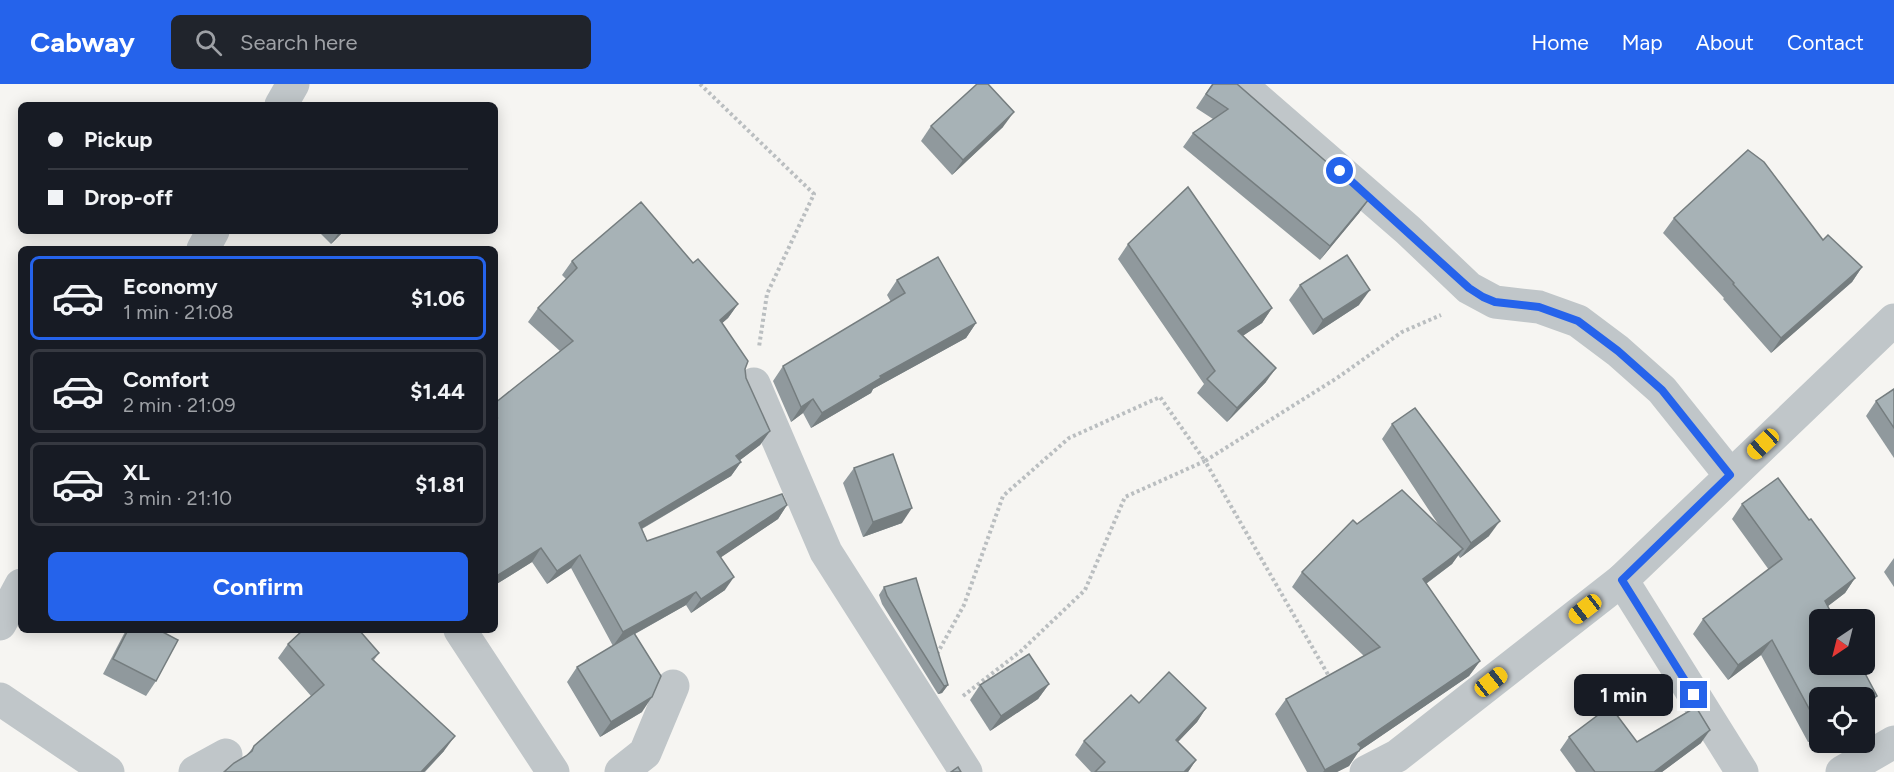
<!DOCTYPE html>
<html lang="en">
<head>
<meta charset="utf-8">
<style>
	:root { --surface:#171b24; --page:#20242c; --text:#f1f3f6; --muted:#9ea1a6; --line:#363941; --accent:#2563eb }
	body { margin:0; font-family:Figtree,sans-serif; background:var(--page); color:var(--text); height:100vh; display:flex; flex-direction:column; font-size:22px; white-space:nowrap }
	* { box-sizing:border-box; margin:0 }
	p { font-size:20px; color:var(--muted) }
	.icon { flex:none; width:33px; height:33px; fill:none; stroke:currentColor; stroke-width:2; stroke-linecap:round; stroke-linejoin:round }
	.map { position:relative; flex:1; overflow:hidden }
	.details { position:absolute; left:18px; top:162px; width:480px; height:387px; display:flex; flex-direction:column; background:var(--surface); border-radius:9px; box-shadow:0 3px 15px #0003 }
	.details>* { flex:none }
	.banner { position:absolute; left:18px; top:18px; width:480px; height:132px; border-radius:9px; box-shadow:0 3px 15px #0003; display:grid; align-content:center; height:132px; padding:0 30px; background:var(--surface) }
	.needle { width:39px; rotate:215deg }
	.controls { position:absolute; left:1809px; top:525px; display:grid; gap:12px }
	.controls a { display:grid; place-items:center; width:66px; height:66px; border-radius:9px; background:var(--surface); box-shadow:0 3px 15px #0003; font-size:30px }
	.end { position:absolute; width:27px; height:27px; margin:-14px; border:8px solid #2563eb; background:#fff; box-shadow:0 0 0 3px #fff }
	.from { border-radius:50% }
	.bubble { position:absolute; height:42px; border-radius:9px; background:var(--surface); box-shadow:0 3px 15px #0003; font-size:20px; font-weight:700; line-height:42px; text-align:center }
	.car { position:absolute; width:18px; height:36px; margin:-18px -9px; border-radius:8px; box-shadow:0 0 4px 2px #0007; background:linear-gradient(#f5c518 24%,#345 0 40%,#f5c518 0 76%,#345 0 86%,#f5c518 0) }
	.banner b { display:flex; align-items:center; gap:21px; height:57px; font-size:22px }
	.banner b+b { border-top:2px solid var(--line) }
	.banner i { width:15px; height:15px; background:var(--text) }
	ul { padding:10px 0 0; list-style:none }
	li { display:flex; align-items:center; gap:18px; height:84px; margin:0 12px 9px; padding:0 18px; border:3px solid var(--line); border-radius:9px }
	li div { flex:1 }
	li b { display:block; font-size:22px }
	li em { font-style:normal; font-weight:700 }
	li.current { border-color:var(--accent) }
	li>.icon { width:54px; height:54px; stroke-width:1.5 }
	.primary-button { display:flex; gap:12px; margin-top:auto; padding:12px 30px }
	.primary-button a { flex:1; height:69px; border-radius:9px; background:var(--accent); color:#fff; font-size:24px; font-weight:700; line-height:69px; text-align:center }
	header { display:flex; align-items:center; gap:36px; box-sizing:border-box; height:84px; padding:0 30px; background:var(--accent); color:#fff }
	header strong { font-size:28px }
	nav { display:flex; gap:33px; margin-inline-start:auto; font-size:21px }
	.search { width:420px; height:54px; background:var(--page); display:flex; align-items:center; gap:15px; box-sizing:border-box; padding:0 21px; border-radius:9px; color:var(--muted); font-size:22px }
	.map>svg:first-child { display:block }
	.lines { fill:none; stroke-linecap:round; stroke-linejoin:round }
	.path { stroke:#babec0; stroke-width:4; stroke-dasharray:3 3; stroke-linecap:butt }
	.minor { stroke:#c0c6c9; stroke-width:33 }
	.wall { fill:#90999d }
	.shaded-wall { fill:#757d7f }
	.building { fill:#a7b2b6; stroke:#757d7f; stroke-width:1.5 }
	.route { stroke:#2563eb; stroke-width:8 }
</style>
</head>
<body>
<header>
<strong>Cabway</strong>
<div class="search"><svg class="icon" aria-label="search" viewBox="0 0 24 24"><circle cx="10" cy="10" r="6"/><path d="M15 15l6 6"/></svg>Search here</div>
<nav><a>Home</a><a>Map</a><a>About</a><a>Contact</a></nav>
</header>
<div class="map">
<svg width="1894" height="688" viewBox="0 0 1894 688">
	<rect width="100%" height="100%" fill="#f6f5f2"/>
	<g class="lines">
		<g class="path">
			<polyline points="700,0 814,110 767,210 759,263"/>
			<polyline points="937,570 964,521 1003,412 1069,354 1160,313 1205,377 1337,294 1402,248 1441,231"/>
			<polyline points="963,612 1021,567 1085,506 1125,413 1205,377 1330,594"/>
		</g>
		<g class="minor">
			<polyline points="1240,0 1408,146 1469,204 1495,218 1539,223 1578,237 1618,267 1662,306 1730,391"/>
			<polyline points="281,21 293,0"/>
			<polyline points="203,165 213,147"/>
			<polyline points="754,300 826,468 966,688"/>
			<polyline points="1622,496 1742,688"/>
			<polyline points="0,540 21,501"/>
			<polyline points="460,546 553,688"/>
			<polyline points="0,615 108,688"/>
			<polyline points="195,688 226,671"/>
			<polyline points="621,688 645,669 673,602"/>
			<polyline points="1366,688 1397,672 1622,496 1894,236"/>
			<polyline points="1842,688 1894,658"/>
		</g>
	</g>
	<g class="wall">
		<polygon points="1212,0 1369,115 1359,129 1320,176 1183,63 1193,49 1213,35 1196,24"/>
		<polygon points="931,42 1003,43 952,91 921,57"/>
		<polygon points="1674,134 1823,156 1862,183 1852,198 1771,269 1723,215 1724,214 1663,149"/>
		<polygon points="318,147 344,147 331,160"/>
		<polygon points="1128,160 1272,224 1262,239 1242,252 1266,298 1227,338 1197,309 1204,300 1118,175"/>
		<polygon points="572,177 693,179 738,220 728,234 722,239 745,285 746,294 770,347 760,361 740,376 741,378 731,392 642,445 647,457 787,421 778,435 721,473 725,506 691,529 686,521 635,550 642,628 600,653 567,598 577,583 613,562 571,484 547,500 532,478 495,501 495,319 560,267 528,238 538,224 566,195 562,191"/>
		<polygon points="897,196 976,239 966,254 873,305 871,309 811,344 803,329 791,338 773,297 783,282 891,218 887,211"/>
		<polygon points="1300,201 1359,221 1313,251 1289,216"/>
		<polygon points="1894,305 1894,374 1866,332 1876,317"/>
		<polygon points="1392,340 1489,452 1460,474 1458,471 1452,480 1426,500 1480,577 1469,592 1359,667 1349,682 1337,688 1307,688 1275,630 1286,615 1364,572 1292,503 1302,488 1357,440 1440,443 1382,355"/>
		<polygon points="854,384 902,439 863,453 843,399"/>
		<polygon points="1742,420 1809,436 1855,494 1845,509 1828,522 1877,612 1866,627 1808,658 1761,571 1728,596 1693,550 1703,535 1769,486 1732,435"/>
		<polygon points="1894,474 1894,503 1884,488"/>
		<polygon points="884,503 948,601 942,609 938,610 882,520 879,511"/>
		<polygon points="126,546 159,546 156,597 146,612 103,590"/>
		<polygon points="288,560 379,569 374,576 444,667 425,688 224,688 247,671 254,662 311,612 278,574"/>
		<polygon points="1049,600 1038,615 990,647 970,616 980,601"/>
		<polygon points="1139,619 1206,624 1197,638 1178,658 1196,676 1188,688 1091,688 1075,671 1084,657"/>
		<polygon points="1569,653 1637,658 1701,659 1662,688 1576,688 1560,666"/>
	</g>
	<g class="shaded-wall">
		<polygon points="1014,28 1003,43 952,91 963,76"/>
		<polygon points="1369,115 1359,129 1320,176 1330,162"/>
		<polygon points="340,147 344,147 331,160"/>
		<polygon points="1862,183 1852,198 1771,269 1781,254"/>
		<polygon points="1370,206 1359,221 1313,251 1323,236"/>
		<polygon points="738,220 728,234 710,250 720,236"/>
		<polygon points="1272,224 1262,239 1228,262 1238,247"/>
		<polygon points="976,239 966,254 873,305 871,309 811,344 822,329 880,292"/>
		<polygon points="1276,284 1266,298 1227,338 1237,324"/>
		<polygon points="813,315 803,329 791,338 801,323"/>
		<polygon points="770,347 760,361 727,386 736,372"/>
		<polygon points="741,378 731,392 629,452 639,439"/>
		<polygon points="787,421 778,435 708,482 717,468"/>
		<polygon points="912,424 902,439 863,453 873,438"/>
		<polygon points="1500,437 1489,452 1460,474 1471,459"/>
		<polygon points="541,464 532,478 495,501 495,493"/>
		<polygon points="1463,465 1452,480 1412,510 1423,495"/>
		<polygon points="580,471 571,484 547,500 557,487"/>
		<polygon points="734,493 725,506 691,529 701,515"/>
		<polygon points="1855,494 1845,509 1815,532 1825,517"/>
		<polygon points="696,508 686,521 613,562 623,548"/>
		<polygon points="1772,556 1761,571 1728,596 1738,581"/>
		<polygon points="1480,577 1469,592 1359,667 1349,682 1337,688 1323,688 1325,686 1358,660"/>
		<polygon points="1049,600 1038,615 990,647 1001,632"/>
		<polygon points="948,601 942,609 938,610 944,602"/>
		<polygon points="1877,612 1866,627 1864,628 1864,619"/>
		<polygon points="652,613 642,628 600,653 611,638"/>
		<polygon points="1206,624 1197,638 1166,670 1176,656"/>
		<polygon points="1819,643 1820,652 1808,658"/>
		<polygon points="1710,646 1701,659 1662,688 1654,688"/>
		<polygon points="455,652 444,667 424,688 421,688"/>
		<polygon points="1196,676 1188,688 1184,688"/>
	</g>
	<g class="building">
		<polygon points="977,0 988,0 1014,28 963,76 931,42"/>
		<polygon points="1213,0 1237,0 1369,115 1330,162 1193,49 1228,25 1206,10"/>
		<polygon points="1748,66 1764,78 1823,156 1828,151 1862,183 1781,254 1733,200 1734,199 1674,134"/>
		<polygon points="1188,103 1272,224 1238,247 1276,284 1237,324 1207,295 1215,287 1128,160"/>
		<polygon points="641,118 693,179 698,175 738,220 720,236 748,277 745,285 746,294 770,347 736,372 741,378 639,439 647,457 782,410 787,421 717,468 734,493 701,515 696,508 623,548 580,471 557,487 541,464 495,493 495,335 497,334 495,333 495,319 573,257 538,224 577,184 572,177"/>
		<polygon points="1347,171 1370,206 1323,236 1300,201"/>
		<polygon points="938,173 976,239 880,292 881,294 822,329 813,315 801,323 783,282 905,209 897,196"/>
		<polygon points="1894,305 1894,344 1876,317"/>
		<polygon points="1415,324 1500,437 1471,459 1392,340"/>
		<polygon points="893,370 912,424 873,438 854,384"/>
		<polygon points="1778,394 1809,436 1811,435 1855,494 1825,517 1835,536 1820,536 1820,580 1860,580 1877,612 1864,619 1864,614 1820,614 1819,643 1772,556 1738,581 1703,535 1782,475 1742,420"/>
		<polygon points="1402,406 1463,465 1423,495 1480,577 1358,660 1361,663 1359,667 1325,686 1286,615 1380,563 1302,488 1353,436 1357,440"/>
		<polygon points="916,494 948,601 944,602 887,512 884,503"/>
		<polygon points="128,546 159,546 178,556 156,597 113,575"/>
		<polygon points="303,546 359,546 379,569 372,575 455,652 421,688 224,688 234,679 246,672 252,667 254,662 324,601 288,560"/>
		<polygon points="634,549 661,592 652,613 611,638 577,583"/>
		<polygon points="1029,570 1049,600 1001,632 980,601"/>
		<polygon points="1169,588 1206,624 1176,656 1196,676 1184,688 1095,688 1105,678 1084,657 1131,611 1139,619"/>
		<polygon points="1610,622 1637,658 1696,623 1710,646 1654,688 1595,688 1569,653"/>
		<polygon points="958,683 961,688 951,688"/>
	</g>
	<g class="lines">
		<polyline class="route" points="1340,87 1469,204 1483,213 1495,218 1539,223 1578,237 1618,267 1662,306 1730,391 1622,496 1694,611"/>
	</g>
</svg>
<div class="controls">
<a><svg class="needle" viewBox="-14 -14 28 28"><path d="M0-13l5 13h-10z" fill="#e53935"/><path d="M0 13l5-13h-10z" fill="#9ea1a6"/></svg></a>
<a><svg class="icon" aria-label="locate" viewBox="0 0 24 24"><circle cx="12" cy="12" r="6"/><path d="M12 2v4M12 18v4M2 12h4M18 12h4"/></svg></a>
</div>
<i class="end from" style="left:1340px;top:87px"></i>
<i class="end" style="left:1694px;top:611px"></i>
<div class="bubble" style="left:1574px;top:590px;width:99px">1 min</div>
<i class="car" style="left:1763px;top:360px;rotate:227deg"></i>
<i class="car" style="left:1585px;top:525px;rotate:232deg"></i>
<i class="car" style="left:1491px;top:598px;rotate:52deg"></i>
<div class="banner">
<b><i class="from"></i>Pickup</b>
<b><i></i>Drop-off</b>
</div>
<section class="details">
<ul>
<li class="current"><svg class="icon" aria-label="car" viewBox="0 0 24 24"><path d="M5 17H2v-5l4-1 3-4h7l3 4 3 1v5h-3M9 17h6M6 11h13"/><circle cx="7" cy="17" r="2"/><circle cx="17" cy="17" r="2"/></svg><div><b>Economy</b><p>1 min · 21:08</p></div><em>$1.06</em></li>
<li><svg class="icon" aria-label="car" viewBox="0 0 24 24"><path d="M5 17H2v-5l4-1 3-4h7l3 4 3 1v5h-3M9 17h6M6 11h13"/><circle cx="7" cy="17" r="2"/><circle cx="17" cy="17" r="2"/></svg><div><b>Comfort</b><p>2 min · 21:09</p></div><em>$1.44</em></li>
<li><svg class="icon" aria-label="car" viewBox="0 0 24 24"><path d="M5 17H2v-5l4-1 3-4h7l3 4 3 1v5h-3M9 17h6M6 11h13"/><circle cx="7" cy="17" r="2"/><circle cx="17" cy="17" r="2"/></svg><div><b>XL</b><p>3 min · 21:10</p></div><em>$1.81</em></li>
</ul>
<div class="primary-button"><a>Confirm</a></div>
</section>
</div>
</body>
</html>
